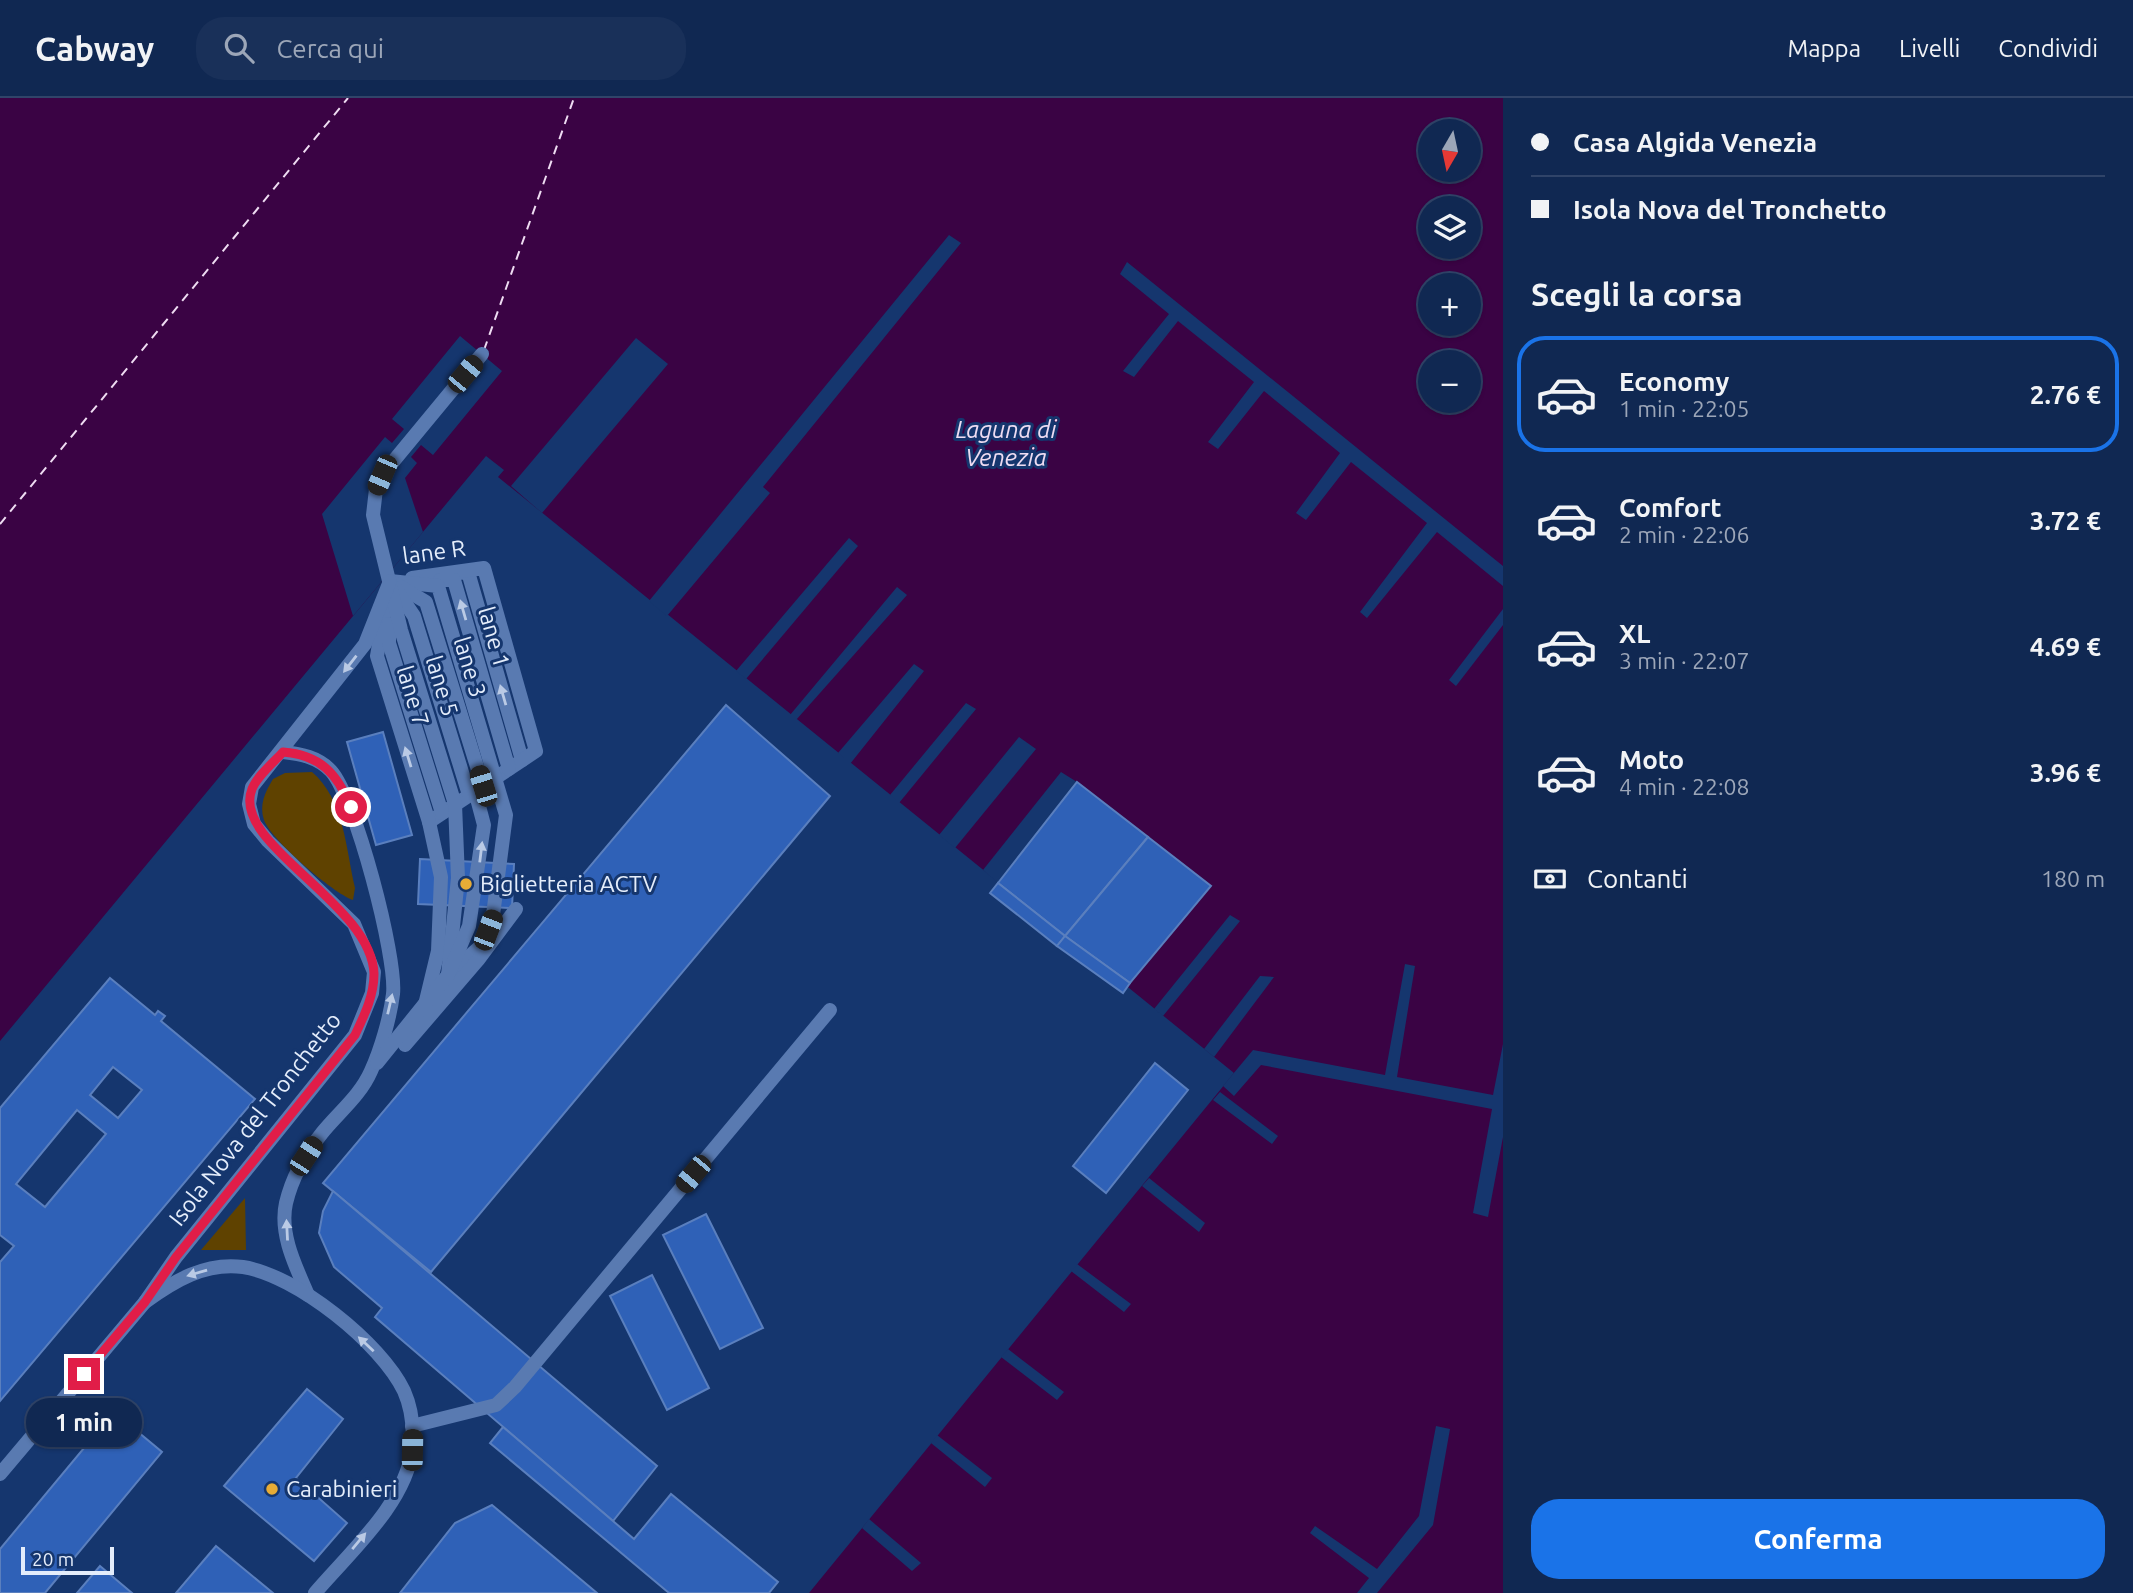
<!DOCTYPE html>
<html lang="it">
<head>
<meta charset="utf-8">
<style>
	:root { --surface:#102852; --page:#193059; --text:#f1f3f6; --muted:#9ca6b8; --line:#304469; --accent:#1a73e8 }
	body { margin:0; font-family:Ubuntu,sans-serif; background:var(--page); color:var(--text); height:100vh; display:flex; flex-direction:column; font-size:26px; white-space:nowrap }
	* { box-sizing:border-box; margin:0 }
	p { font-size:23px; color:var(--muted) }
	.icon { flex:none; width:38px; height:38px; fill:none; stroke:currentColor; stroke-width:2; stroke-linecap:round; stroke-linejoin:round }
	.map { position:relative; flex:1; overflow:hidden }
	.drawer { display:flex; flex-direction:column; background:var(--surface); width:630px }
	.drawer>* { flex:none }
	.top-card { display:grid; align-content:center; height:154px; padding:0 28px; background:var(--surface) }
	.needle { width:46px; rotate:189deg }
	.tools { position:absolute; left:1418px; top:21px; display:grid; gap:14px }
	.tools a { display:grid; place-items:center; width:63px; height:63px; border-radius:50%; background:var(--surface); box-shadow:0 2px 5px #0004,0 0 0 2px var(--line); font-size:35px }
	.scale { position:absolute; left:21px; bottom:18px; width:93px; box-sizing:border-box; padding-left:7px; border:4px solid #e4edfb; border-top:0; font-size:19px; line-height:24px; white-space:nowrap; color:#e4edfb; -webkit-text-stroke:5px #15366e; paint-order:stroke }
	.end { position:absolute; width:32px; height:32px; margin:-16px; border:9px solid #e11d48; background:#fff; box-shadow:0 0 0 4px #fff }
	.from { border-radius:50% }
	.bubble { position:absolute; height:49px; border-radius:24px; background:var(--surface); box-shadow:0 2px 5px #0004,0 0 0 2px var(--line); font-size:23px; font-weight:700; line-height:49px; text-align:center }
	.car { position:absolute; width:21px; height:42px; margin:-21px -10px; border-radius:9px; box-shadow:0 0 5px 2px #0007; background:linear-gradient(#222 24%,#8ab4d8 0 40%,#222 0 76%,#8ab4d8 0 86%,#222 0) }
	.top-card b { display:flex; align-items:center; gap:24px; height:66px; font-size:26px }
	.top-card b+b { border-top:2px solid var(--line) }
	.top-card i { width:18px; height:18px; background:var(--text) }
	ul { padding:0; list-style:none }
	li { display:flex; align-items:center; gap:21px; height:116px; margin:0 14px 10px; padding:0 14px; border:4px solid transparent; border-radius:28px }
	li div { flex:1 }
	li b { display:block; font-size:26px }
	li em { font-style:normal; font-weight:700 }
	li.active { border-color:var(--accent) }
	li>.icon { width:63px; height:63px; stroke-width:1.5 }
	h2 { padding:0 28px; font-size:32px; line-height:84px }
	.pay { display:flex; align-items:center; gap:18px; height:77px; padding:0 28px; font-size:26px }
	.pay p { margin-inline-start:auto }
	.button { display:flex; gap:14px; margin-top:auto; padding:14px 28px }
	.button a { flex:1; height:80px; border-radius:28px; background:var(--accent); color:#fff; font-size:28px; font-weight:700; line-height:80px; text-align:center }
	header { display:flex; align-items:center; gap:42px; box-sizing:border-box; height:98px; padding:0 35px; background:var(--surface); border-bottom:2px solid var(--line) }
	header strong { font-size:33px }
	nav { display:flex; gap:38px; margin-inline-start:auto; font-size:24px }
	.search { width:490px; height:63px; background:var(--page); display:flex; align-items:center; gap:18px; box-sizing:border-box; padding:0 24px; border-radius:28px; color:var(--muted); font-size:26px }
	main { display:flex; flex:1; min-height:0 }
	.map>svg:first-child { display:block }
	.green { fill:#5f4200 }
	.water { fill:#3a0344; fill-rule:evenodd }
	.pier { fill:#15366e }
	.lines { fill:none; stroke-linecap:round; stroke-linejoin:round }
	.ferry { stroke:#eedcf2; stroke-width:2; stroke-dasharray:9 7; stroke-linecap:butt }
	.building { fill:#2f61b7; stroke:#5a7fbe; stroke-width:2; fill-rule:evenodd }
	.service { stroke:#597ab1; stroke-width:14 }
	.minor { stroke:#597ab1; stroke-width:14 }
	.oneway { fill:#bacae5 }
	.route { stroke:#e11d48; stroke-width:9 }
	.poi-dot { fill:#e7ac36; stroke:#15366e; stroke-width:2.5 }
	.labels { text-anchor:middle; stroke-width:6; stroke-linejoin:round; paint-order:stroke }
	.street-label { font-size:23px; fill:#e4edfb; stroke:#15366e }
	.poi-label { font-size:23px; fill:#e4edfb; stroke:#15366e; text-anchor:start }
	.water-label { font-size:24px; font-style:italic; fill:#eedcf2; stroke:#15366e }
</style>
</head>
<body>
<header>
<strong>Cabway</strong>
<div class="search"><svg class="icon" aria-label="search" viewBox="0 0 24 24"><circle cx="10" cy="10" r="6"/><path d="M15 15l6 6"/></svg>Cerca qui</div>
<nav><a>Mappa</a><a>Livelli</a><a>Condividi</a></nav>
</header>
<main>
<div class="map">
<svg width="1503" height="1495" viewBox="0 0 1503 1495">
	<rect width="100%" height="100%" fill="#15366e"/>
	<g class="green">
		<path d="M312,674C344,701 346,751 355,790L353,802C333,795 271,742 264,722C259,707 265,694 273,681L285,675Z"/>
		<polygon points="245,1100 246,1152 201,1152"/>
	</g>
	<path class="water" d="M0,0H1503V1495H809L1234,975L498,379L504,372L486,358L0,943ZM1430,33H1468V72H1430ZM1430,110H1468V149H1430ZM1430,187H1468V226H1430ZM1430,264H1468V303H1430Z"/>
	<g class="pier">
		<polygon points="949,137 961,145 763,389 770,395 667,518 649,503"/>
		<polygon points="1127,164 1503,468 1503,488 1437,434 1367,520 1360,514 1427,425 1351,364 1306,422 1296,415 1340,355 1264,293 1218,351 1208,344 1254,284 1178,223 1134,279 1123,273 1169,216 1120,176"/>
		<polygon points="460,238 502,273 433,357 421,347 411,359 417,365 405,380 423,434 353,518 322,416 385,339 392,345 404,331 392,321"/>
		<polygon points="636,240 668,266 542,415 511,388"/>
		<polygon points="849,440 858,448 746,581 736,573"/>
		<polygon points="897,489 907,497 796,622 790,617"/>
		<polygon points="1503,511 1503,527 1456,588 1449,582"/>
		<polygon points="914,566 924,573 850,666 838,655"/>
		<polygon points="966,605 976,611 899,705 890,697"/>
		<polygon points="1019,639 1036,651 955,750 939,737"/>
		<polygon points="1061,674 1077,684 998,785 983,772"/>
		<polygon points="1230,817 1240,823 1163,918 1154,911"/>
		<polygon points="1405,866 1415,868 1397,979 1493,997 1503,946 1503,1039 1488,1119 1473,1115 1492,1011 1261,967 1234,998 1223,988 1253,952 1385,977"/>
		<polygon points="1260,878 1274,879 1214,959 1204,951"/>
		<polygon points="1220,994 1278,1038 1272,1046 1213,1002"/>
		<polygon points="1149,1080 1205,1125 1199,1134 1142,1088"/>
		<polygon points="1077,1166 1131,1206 1124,1214 1071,1173"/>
		<polygon points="1008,1251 1064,1294 1057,1302 1001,1259"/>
		<polygon points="1436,1328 1450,1331 1433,1427 1377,1495 1357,1495 1369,1480 1310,1435 1315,1428 1377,1471 1419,1418"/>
		<polygon points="937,1337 992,1380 985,1389 931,1345"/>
		<polygon points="869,1421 921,1465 912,1473 862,1430"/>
	</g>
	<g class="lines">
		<g class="ferry">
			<polyline points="484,252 574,0"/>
			<polyline points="0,426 348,0"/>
		</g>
	</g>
	<g class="building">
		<polygon points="726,607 830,698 431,1174 323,1085"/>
		<polygon points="383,634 412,737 376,747 347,644"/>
		<polygon points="1077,684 1148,739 1065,838 998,785"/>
		<polygon points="1148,739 1211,788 1130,885 1065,838"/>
		<polygon points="420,761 514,766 512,810 418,806"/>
		<polygon points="998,785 1065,838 1057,848 990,795"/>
		<polygon points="1065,838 1130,885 1123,895 1057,848"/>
		<path d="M110,880L155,917L158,913L165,918L161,923L255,1001L0,1303V1164L14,1148L0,1137V1010ZM113,969L142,992L118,1020L90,997ZM77,1012L106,1036L45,1109L16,1086Z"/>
		<polygon points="1155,965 1188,992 1106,1095 1073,1068"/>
		<polygon points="333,1093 657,1368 613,1423 375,1219 382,1210 334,1169 319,1135 323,1113"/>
		<polygon points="706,1116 763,1230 720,1251 663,1137"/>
		<polygon points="652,1177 709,1290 667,1312 610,1198"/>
		<polygon points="307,1291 343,1321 296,1380 347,1425 314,1463 224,1388"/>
		<polygon points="114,1314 162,1354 45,1495 0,1495 0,1451"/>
		<polygon points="503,1329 634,1441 671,1396 778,1484 769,1495 669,1495 490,1345"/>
		<polygon points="492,1407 597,1495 400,1495 455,1425"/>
		<polygon points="216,1448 273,1495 176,1495"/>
		<polygon points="100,1468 132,1495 77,1495"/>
	</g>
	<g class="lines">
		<g class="service">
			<polyline points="457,475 468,474 522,662"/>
			<polyline points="412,480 484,470 536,653 429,724"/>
			<polyline points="440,482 454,482 509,671"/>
			<polyline points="390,483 438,488 506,717 493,817 482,847 448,877"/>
			<polyline points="394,485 426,504 483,688"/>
			<polyline points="395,490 414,518 469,697"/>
			<polyline points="385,512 377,558 429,724 441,779 438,853 425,907"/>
			<polyline points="389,526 389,545 442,715"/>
			<path d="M283,654C301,656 318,659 331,673C355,699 397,859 393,896C390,920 381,951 371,973C360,998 339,1014 322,1035C306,1055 292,1080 286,1105C279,1136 296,1169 308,1197"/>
			<polyline points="448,877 458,780 455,706 401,532 373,417 376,391 382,377 482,256"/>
			<polyline points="405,947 478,862 516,811"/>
			<polyline points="377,965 448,877 469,828 484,727 475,693"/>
			<polyline points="145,1204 176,1159 355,937 372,895 374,874 354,826 268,743 254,726 249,706 252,689 365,546 390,483"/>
			<polyline points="412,1328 496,1307 515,1289 830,912"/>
		</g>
		<path class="minor" d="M0,1376L145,1204C174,1183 205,1164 243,1169C296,1177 381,1245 404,1293C412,1311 414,1331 412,1351C407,1404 349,1455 315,1495"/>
	</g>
	<defs><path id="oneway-solid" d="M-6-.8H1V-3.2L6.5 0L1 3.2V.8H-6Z" transform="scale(1.75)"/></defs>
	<g class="oneway">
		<use href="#oneway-solid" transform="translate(463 512) rotate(-106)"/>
		<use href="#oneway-solid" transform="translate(350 566) rotate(128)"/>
		<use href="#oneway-solid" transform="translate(503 597) rotate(-106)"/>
		<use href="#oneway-solid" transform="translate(408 659) rotate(-107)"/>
		<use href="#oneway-solid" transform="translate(481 754) rotate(-83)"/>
		<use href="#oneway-solid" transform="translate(390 906) rotate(-77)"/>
		<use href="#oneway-solid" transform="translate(287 1132) rotate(-93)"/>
		<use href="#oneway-solid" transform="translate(197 1175) rotate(164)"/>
		<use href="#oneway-solid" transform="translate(366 1246) rotate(-137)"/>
		<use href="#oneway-solid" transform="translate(359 1443) rotate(-50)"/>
	</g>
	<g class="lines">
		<path class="route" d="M84,1276L145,1204L176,1159L355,937C364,918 374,898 374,876C372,805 230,746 252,691C257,678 274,664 283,654C320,657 337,675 351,709"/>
	</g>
	<g class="poi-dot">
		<circle cx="466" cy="786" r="7"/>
		<circle cx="272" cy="1391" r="7"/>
	</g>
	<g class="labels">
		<g class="street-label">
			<text transform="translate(434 454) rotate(-8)" y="8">lane R</text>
			<text transform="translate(494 539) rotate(74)" y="8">lane 1</text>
			<text transform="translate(470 569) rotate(73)" y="8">lane 3</text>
			<text transform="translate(442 588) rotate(73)" y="8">lane 5</text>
			<text transform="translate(413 598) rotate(73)" y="8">lane 7</text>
			<text transform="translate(255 1021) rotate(-52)" y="8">Isola Nova del Tronchetto</text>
		</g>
		<g class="poi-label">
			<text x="480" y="794">Biglietteria ACTV</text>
			<text x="286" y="1399">Carabinieri</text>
		</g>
		<g class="water-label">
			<text x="1006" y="340">Laguna di<tspan x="1006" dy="28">Venezia</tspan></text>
		</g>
	</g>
</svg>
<div class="tools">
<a><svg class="needle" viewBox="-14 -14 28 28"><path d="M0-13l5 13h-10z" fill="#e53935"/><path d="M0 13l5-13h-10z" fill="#9ca6b8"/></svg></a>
<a><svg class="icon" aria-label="layers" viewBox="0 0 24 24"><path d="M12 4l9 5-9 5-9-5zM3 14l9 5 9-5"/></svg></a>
<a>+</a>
<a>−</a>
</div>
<div class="scale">20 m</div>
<i class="end from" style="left:351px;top:709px"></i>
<i class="end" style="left:84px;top:1276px"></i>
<div class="bubble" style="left:26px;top:1300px;width:116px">1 min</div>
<i class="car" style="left:465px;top:276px;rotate:40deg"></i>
<i class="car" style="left:382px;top:377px;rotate:203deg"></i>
<i class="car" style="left:483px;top:688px;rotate:343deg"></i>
<i class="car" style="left:488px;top:832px;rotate:21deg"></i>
<i class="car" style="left:306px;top:1058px;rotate:33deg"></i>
<i class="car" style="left:693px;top:1076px;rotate:220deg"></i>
<i class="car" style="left:412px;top:1352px;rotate:1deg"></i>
</div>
<section class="drawer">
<div class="top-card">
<b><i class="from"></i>Casa Algida Venezia</b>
<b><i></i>Isola Nova del Tronchetto</b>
</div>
<h2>Scegli la corsa</h2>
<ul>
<li class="active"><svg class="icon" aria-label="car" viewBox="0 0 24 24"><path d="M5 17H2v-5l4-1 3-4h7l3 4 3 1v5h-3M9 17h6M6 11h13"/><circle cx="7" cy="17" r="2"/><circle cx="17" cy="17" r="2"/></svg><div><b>Economy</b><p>1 min · 22:05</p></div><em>2.76 €</em></li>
<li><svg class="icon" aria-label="car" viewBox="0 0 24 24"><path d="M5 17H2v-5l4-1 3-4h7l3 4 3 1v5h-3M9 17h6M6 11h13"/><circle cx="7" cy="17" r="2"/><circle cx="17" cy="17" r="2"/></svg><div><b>Comfort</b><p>2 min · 22:06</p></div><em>3.72 €</em></li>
<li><svg class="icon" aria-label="car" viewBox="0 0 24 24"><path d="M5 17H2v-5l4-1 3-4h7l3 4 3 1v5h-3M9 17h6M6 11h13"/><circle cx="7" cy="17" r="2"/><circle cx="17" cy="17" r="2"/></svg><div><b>XL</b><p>3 min · 22:07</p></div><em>4.69 €</em></li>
<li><svg class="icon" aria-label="car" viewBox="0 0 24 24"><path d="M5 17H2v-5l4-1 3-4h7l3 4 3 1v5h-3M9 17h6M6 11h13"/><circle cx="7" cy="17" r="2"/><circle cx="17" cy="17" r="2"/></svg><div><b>Moto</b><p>4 min · 22:08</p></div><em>3.96 €</em></li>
</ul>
<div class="pay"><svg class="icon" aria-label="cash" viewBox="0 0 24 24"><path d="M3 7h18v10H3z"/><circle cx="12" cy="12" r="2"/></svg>Contanti<p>180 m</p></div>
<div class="button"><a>Conferma</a></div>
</section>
</main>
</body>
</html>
